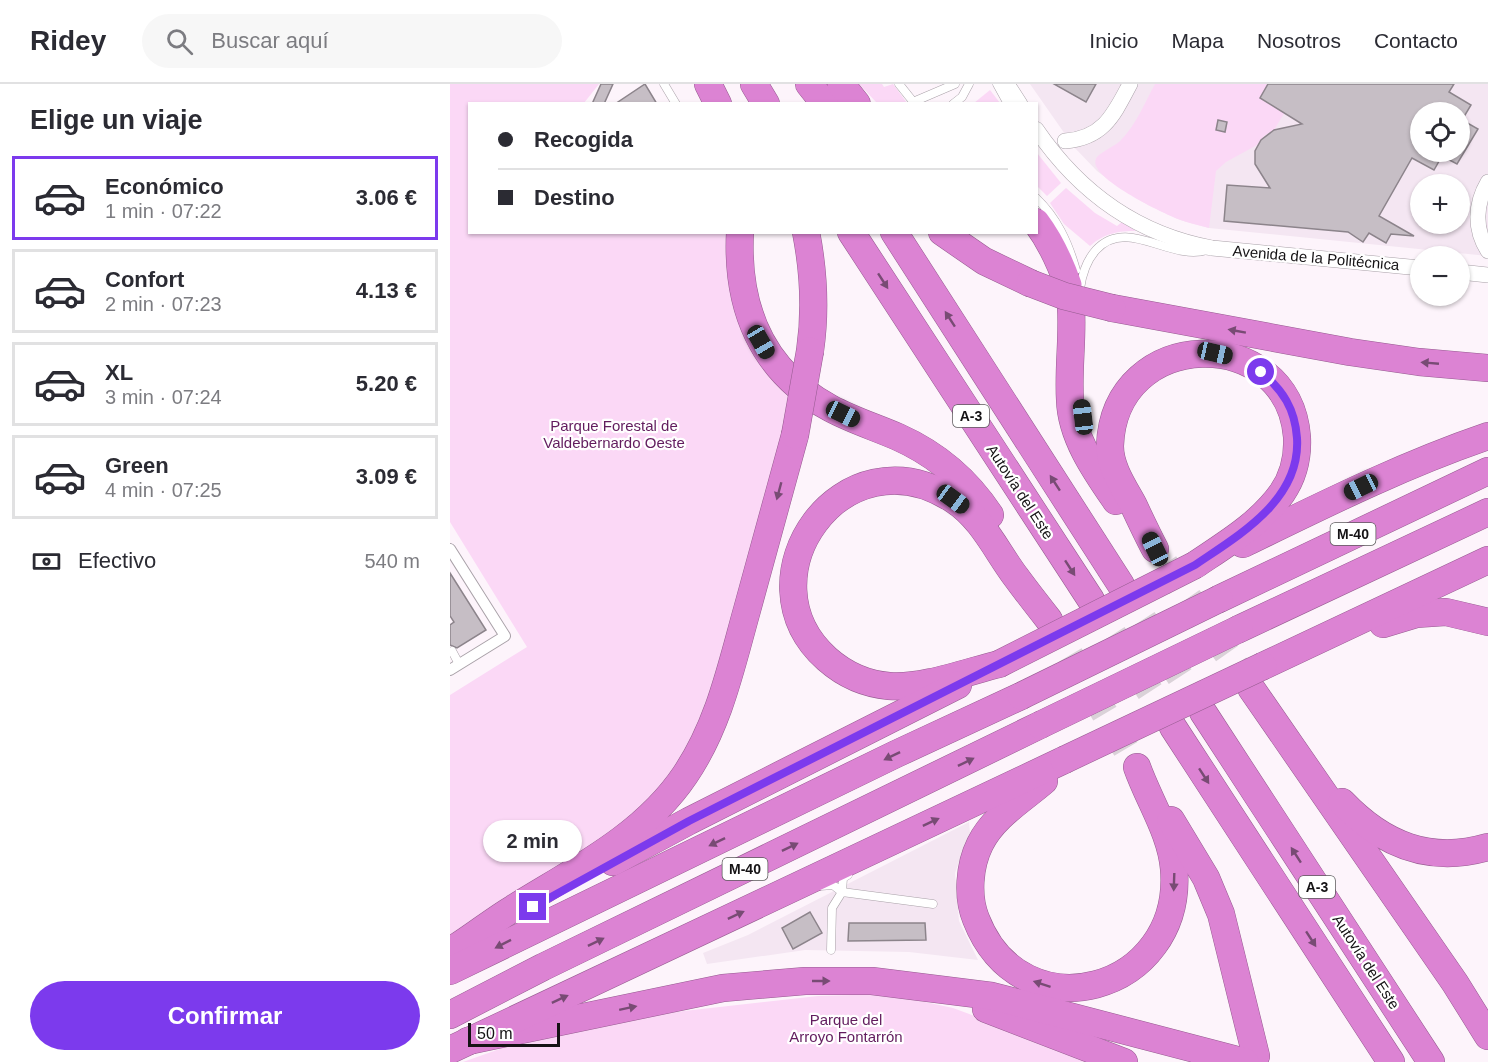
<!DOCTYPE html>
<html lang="es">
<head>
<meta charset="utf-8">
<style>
	:root { --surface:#fff; --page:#f7f7f7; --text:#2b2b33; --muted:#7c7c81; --line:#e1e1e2; --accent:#7c3aed }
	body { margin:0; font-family:Arial,sans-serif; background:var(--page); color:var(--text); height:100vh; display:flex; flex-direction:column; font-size:22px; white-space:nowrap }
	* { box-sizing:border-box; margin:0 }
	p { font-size:20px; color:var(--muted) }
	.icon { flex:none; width:33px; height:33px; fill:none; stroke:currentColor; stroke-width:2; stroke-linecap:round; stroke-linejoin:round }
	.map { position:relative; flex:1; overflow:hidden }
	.sheet { display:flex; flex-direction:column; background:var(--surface); width:450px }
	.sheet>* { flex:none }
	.hud { position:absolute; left:18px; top:18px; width:570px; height:132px; border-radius:0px; box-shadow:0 2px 4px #0004; display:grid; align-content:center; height:132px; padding:0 30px; background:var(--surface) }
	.tools { position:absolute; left:960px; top:18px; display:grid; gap:12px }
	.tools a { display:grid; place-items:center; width:60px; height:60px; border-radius:50%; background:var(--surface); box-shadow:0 2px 4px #0004; font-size:30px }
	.scale { position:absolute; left:18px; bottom:15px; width:92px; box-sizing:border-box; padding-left:6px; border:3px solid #151315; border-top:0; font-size:16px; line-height:21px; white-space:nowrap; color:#151315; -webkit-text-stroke:4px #fff; paint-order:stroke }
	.end { position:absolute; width:27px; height:27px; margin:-14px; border:8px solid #7c3aed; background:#fff; box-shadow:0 0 0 3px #fff }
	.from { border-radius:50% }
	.bubble { position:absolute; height:42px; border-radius:21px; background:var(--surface); box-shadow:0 2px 4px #0004; font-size:20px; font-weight:600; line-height:42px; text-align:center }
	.car { position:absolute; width:18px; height:36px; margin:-18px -9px; border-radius:8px; box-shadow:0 0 4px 2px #0007; background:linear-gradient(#222 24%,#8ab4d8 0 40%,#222 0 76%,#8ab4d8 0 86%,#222 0) }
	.hud b { display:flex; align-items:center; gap:21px; height:57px; font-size:22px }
	.hud b+b { border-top:2px solid var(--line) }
	.hud i { width:15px; height:15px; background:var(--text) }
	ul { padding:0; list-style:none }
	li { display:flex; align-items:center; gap:18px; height:84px; margin:0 12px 9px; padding:0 18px; border:3px solid var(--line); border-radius:0px }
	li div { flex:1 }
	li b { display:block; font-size:22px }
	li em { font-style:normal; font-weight:600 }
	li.on { border-color:var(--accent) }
	li>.icon { width:54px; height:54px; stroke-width:1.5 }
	h2 { padding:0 30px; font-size:27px; line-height:72px }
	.pay { display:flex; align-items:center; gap:15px; height:66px; padding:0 30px; font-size:22px }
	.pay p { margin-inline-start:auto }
	.button { display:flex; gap:12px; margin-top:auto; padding:12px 30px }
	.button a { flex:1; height:69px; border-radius:36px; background:var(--accent); color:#fff; font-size:24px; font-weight:600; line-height:69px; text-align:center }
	header { display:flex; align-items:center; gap:36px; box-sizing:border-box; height:84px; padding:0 30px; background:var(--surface); border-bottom:2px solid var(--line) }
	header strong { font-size:28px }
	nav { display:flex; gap:33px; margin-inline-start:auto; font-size:21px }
	.search { width:420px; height:54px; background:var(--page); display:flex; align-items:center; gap:15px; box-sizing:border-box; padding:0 21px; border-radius:33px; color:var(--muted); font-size:22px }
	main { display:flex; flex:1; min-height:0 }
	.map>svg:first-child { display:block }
	.built { fill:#f4e6f2; fill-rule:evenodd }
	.green { fill:#fbd8f6 }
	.building { fill:#c6bec5; stroke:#8c848b; stroke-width:1.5; fill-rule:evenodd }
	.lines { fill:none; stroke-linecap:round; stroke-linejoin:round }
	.motorway-tunnel { stroke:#dad2d8; stroke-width:27; stroke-dasharray:27 14; stroke-linecap:butt }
	.service-casing { stroke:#a9a1a8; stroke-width:9 }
	.pedestrian-casing { stroke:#a9a1a8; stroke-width:12 }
	.minor-casing { stroke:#a9a1a8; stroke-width:16 }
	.motorway-casing { stroke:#965c90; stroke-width:28 }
	.service { stroke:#fff; stroke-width:8 }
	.pedestrian { stroke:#fff; stroke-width:10 }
	.minor { stroke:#fff; stroke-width:15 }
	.motorway { stroke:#dc83d3; stroke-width:27 }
	.motorway-bridge-casing { stroke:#965c90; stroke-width:28; stroke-linecap:butt }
	.motorway-bridge { stroke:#dc83d3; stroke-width:27 }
	.oneway { fill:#784b74 }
	.route { stroke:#7c3aed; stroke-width:8 }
	.labels { text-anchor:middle; stroke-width:4.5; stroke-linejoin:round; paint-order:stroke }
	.shield { fill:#fff; stroke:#5b5a5b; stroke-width:1.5 }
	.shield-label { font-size:14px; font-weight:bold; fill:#151315 }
	.street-label { font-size:15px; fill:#151315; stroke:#fff }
	.park-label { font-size:15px; fill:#621c5e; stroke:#fff }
</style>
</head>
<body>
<header>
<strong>Ridey</strong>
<div class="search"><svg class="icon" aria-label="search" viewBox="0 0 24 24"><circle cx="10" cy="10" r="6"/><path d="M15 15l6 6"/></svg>Buscar aquí</div>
<nav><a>Inicio</a><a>Mapa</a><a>Nosotros</a><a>Contacto</a></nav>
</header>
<main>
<section class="sheet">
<h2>Elige un viaje</h2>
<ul>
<li class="on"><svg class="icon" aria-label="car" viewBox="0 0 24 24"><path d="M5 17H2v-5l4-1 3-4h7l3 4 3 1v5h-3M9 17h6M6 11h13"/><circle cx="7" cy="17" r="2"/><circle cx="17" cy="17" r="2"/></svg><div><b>Económico</b><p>1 min · 07:22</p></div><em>3.06 €</em></li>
<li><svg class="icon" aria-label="car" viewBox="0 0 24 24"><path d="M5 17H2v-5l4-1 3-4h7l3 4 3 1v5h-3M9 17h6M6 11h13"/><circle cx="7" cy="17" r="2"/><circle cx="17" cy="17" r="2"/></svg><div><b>Confort</b><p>2 min · 07:23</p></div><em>4.13 €</em></li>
<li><svg class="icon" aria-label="car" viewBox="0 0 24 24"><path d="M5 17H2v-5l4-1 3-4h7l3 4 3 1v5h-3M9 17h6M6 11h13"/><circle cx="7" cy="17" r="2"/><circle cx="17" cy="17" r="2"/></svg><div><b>XL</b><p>3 min · 07:24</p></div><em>5.20 €</em></li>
<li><svg class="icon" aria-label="car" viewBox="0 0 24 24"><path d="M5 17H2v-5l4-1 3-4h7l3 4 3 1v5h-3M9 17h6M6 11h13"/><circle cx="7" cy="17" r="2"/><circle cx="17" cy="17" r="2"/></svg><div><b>Green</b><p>4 min · 07:25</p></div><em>3.09 €</em></li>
</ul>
<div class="pay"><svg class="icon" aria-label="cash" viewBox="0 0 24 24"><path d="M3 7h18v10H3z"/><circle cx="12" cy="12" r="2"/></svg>Efectivo<p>540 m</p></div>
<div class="button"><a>Confirmar</a></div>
</section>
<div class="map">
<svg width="1038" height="978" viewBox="0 0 1038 978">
	<rect width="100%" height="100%" fill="#fdf4fb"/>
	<g class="built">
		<path d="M580,0H1038V172L759,144L730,136L698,121L667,102L647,87L624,63ZM970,28H1010V68H970ZM970,100H1010V140H970Z"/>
		<polygon points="519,738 520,749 505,789 509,837 528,876 459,868 355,866 257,880 253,869 298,851"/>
	</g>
	<g class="green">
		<polygon points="0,0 149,0 134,19 20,20 20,148 280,149 343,311 266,602 234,675 189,731 0,853 0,611 77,563 0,438"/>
		<polygon points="409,0 432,0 434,3 443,0 457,19 427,19"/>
		<path d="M705,0H842L810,14L835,28L824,46L814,52L807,61L776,78L766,87L759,144C749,141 738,139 728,135C713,129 637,93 646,75C648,69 666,62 671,56C686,41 695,18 705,0Z"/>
		<polygon points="540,6 550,19 524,19"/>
		<polygon points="587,69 611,99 597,112 587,102"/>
		<path d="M616,104L645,129L667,142L672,138L686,147C668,147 655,149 640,162L614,140L600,119Z"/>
		<polygon points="438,910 503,924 649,978 13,978 58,962 216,929 368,912"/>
	</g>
	<g class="building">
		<polygon points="151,0 163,0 154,20 142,20"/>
		<polygon points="195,0 207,20 165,20"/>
		<polygon points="604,0 646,0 636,18"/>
		<path d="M818,0H1004L999,8L1021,21L1012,36L1028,45L1007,80L992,72L984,86L962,74L929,132L964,152L941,150L936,159L919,149L913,158L898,148L774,137L777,101L820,104L805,80V67L811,56L824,46L852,40L810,14ZM970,28H1010V68H970Z"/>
		<polygon points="768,36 777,38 775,48 766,46"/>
		<polygon points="0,489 36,546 7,564 0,561 0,541 4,538 0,532"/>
		<polygon points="360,828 372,849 343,865 332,844"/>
		<polygon points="399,839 475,839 476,856 398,857"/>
	</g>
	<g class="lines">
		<g class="motorway-tunnel">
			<polyline points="715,480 801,604"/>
			<polyline points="671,501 753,628"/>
			<polyline points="641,516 723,643"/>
			<polyline points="599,536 676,665"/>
		</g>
		<g class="service-casing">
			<g id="service">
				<polyline points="214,0 226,20"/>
				<polyline points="449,0 465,20"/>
				<polyline points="547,0 558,20"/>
				<polyline points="463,18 505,0"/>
				<polyline points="503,20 512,13 519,0"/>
				<path d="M586,114C607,134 618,158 626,186"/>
				<path d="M630,205C632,190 636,177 646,166C677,132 721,178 757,166"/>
				<polyline points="2,567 9,580"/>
				<polyline points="370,802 383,801 392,808 393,794 398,791"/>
				<polyline points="381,866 382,824 392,808 483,820"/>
			</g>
		</g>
		<g class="pedestrian-casing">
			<polyline id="pedestrian" points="0,465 55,552 0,586"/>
		</g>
		<g class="minor-casing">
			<g id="minor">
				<polyline points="557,0 570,20"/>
				<path d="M586,45C629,108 686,150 762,164L970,184"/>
				<path d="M615,57C654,54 664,30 680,0"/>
				<path d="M1038,98C1025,120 1024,145 1038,167"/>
				<polyline points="1010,188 1038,191"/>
			</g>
		</g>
		<g class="motorway-casing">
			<g id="motorway">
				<polyline points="258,0 268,20"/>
				<polyline points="304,0 316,20"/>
				<polyline points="359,0 375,20"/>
				<polyline points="391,0 407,20"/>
				<path d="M586,138C601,158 610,178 618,201"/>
				<path d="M290,148C286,224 312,287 380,324C402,336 425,343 448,353C486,370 517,396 540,431"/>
				<path d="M356,148C364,189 366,226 360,267"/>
				<polyline points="401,148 641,516"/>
				<polyline points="444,148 671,501"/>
				<polyline points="492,148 534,177 580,199"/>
				<path d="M621,223C623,254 618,285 620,316C621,353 646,388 666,417"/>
				<polyline points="662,224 900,268 969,278 1038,284"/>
				<path d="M793,460C873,421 953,381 1038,352"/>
				<path d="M705,465C697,450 690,435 683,420C673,402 660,383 660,362C664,242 838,239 847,353C848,373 843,393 832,409C810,440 776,460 745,481"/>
				<polyline points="769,515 1038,387"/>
				<polyline points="933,540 966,530 996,528 1038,538"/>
				<polyline points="789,545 1038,428"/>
				<path d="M549,580C517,588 471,605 439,602C416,600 394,590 377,575C287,495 393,343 504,416C532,434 547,468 566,493C577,508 588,522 599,536"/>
				<polyline points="813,582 1038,476"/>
				<polyline points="801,604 1005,899 1038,952"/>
				<polyline points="753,628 981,978"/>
				<polyline points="723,643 941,978"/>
				<path d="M594,697C572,716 543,733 530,760C519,782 517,813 526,835C572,953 734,908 724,785C721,749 699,717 687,683"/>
				<path d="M892,718C933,761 980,780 1038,763"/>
				<polyline points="721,736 756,794 771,830 806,972"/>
				<polyline points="163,778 239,737 508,601"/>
				<path d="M0,867C22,854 42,837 64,824C125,786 194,752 235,691C269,641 281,583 297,526C313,467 329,409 345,351"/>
				<polyline points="0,887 446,670 571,612"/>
				<polyline points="536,925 674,978"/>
				<polyline points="0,931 93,883 590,641"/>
				<polyline points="18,957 273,904 355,897 422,897 542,912 795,978"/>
				<polyline points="0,966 614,676"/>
			</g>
		</g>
		<use href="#service" class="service"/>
		<use href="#pedestrian" class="pedestrian"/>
		<use href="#minor" class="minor"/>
		<use href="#motorway" class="motorway"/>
		<g class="motorway-bridge-casing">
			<g id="motorway-bridge">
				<polyline points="580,199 614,212 662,224"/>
				<polyline points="345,351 360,267"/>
				<polyline points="549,580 745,481"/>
				<polyline points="571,612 769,515"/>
				<polyline points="590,641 789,545"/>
				<polyline points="614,676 813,582"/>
			</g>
		</g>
		<use href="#motorway-bridge" class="motorway-bridge"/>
	</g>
	<defs><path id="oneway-solid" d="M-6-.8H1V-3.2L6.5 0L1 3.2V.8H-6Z" transform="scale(1.5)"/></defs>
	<g class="oneway">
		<use href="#oneway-solid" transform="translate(433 197) rotate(57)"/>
		<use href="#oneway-solid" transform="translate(500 235) rotate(-123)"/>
		<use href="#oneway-solid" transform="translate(787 247) rotate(-170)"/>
		<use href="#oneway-solid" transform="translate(980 279) rotate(-175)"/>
		<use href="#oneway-solid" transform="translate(605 399) rotate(-123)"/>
		<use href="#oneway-solid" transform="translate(329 407) rotate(105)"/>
		<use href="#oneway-solid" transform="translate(620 484) rotate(57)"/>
		<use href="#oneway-solid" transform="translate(442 672) rotate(154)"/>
		<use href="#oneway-solid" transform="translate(516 678) rotate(-26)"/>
		<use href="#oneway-solid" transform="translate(754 692) rotate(57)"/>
		<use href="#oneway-solid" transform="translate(481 738) rotate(-25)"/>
		<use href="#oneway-solid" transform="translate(267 758) rotate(154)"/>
		<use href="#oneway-solid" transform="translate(340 763) rotate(-26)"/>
		<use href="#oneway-solid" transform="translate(846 771) rotate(-123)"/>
		<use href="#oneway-solid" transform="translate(724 798) rotate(92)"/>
		<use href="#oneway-solid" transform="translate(286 831) rotate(-25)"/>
		<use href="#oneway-solid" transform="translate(861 855) rotate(57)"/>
		<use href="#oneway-solid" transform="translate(146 858) rotate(-26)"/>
		<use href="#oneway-solid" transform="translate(53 860) rotate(153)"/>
		<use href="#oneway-solid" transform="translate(371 897)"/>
		<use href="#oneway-solid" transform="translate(592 900) rotate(-162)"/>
		<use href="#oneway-solid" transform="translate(110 915) rotate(-25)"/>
		<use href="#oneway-solid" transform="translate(178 924) rotate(-12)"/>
	</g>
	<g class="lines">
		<path class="route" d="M83,823L239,737L745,481C789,451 851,416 847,354C845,325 833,306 811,288"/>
	</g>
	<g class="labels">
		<g class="shield">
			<rect x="503" y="321" width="36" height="22" rx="4.5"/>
			<rect x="880.5" y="439" width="45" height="22" rx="4.5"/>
			<rect x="272.5" y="774" width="45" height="22" rx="4.5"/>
			<rect x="849" y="792" width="36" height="22" rx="4.5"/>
		</g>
		<g class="shield-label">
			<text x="521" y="337">A-3</text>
			<text x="903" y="455">M-40</text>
			<text x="295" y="790">M-40</text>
			<text x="867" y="808">A-3</text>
		</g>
		<g class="street-label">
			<text transform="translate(866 174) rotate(5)" y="5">Avenida de la Politécnica</text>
			<text transform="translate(570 408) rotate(57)" y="5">Autovía del Este</text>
			<text transform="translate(916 878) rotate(57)" y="5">Autovía del Este</text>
		</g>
		<g class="park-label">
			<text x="164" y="347">Parque Forestal de<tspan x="164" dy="17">Valdebernardo Oeste</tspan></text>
			<text x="396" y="941">Parque del<tspan x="396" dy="17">Arroyo Fontarrón</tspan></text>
		</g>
	</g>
</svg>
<div class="tools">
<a><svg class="icon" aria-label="locate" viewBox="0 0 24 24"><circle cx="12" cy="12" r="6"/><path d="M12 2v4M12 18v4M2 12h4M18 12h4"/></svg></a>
<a>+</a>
<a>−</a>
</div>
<div class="scale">50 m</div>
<i class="end from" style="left:811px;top:288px"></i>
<i class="end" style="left:83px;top:823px"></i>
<div class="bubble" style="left:33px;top:736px;width:99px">2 min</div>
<i class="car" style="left:311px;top:258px;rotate:150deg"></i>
<i class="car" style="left:765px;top:269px;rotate:103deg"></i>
<i class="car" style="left:393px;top:330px;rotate:116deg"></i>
<i class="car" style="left:633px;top:333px;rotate:353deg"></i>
<i class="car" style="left:911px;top:403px;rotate:244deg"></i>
<i class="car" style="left:503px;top:415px;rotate:126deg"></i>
<i class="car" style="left:705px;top:465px;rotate:334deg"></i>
<div class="hud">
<b><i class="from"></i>Recogida</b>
<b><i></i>Destino</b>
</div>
</div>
</main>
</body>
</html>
